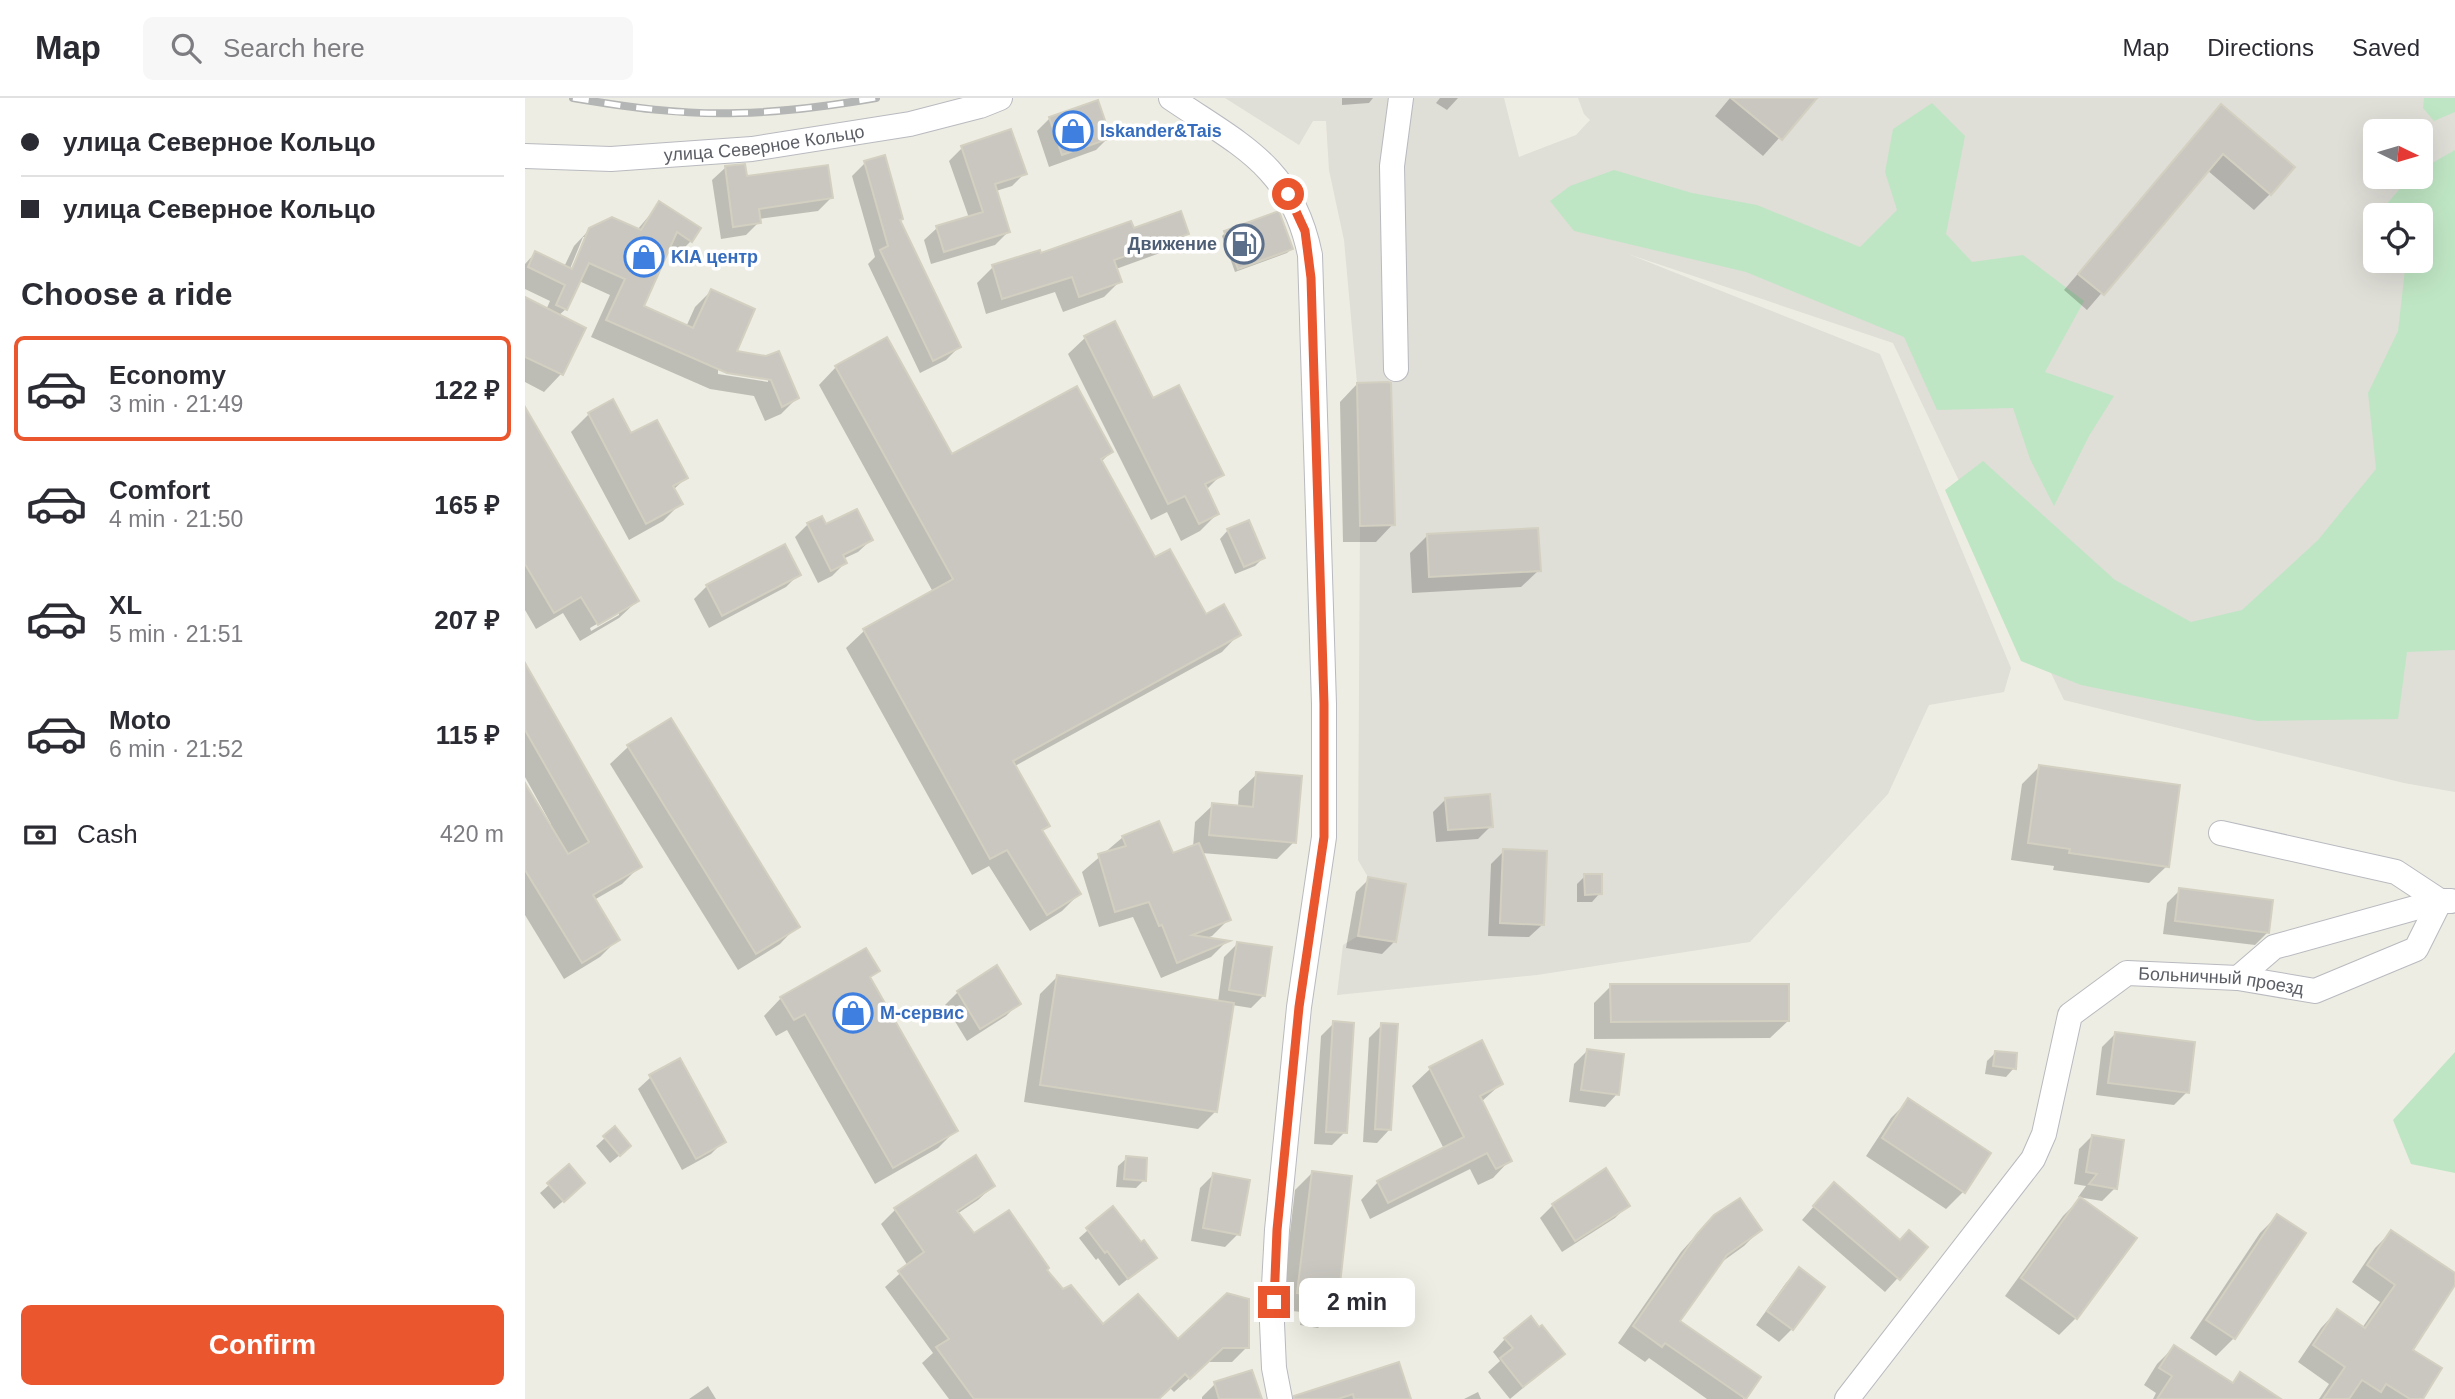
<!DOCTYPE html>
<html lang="en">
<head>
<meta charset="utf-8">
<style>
	:root { --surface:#fff; --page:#f7f7f7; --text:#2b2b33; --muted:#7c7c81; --line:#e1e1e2; --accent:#ea562d }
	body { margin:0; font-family:Helvetica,sans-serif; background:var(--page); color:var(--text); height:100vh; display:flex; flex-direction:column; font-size:26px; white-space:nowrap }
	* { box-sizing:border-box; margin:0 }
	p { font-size:23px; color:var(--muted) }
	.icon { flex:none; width:38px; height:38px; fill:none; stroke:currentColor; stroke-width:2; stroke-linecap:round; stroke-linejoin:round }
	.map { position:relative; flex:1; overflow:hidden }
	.details { display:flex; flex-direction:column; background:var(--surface); width:525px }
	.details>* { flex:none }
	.banner { display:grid; align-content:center; height:154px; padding:0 21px; background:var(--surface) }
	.needle { width:46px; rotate:95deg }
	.controls { position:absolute; left:1838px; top:21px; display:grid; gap:14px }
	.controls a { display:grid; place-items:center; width:70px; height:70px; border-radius:10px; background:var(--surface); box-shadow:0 7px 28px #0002; font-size:35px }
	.end { position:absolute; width:32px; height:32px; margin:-16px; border:9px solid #ea562d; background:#fff; box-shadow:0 0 0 4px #fff }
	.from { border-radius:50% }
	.bubble { position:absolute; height:49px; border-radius:10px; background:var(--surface); box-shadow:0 7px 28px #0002; font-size:23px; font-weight:600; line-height:49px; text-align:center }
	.banner b { display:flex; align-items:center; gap:24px; height:66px; font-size:26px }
	.banner b+b { border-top:2px solid var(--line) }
	.banner i { width:18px; height:18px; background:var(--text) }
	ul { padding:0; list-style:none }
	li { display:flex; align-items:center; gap:21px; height:105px; margin:0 14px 10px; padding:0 7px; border:4px solid transparent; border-radius:10px }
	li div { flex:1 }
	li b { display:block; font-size:26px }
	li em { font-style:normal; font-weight:600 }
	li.current { border-color:var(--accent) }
	li>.icon { width:63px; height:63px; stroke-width:1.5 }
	h2 { padding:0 21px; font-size:32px; line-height:84px }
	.pay { display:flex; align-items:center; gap:18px; height:77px; padding:0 21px; font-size:26px }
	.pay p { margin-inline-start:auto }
	.cta { display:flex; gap:14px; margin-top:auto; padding:14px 21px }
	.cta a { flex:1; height:80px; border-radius:10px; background:var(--accent); color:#fff; font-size:28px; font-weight:600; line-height:80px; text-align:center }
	header { display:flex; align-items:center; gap:42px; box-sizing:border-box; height:98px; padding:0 35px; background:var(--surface); border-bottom:2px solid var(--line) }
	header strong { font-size:33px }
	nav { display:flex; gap:38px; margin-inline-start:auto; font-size:24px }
	.search { width:490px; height:63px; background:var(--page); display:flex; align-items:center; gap:18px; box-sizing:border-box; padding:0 24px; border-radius:10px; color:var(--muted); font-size:26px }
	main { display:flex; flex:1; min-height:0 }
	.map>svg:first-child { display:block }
	.industrial { fill:#dfded7; fill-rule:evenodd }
	.green { fill:#bfe6c4 }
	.shadow { fill:#0003; fill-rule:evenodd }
	.building { fill:#c9c7c0; stroke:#d3d0c1; stroke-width:2 }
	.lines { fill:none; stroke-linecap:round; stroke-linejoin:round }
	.minor-casing { stroke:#b8babf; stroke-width:26 }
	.minor { stroke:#fff; stroke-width:24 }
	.rail-casing { stroke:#b4b5b5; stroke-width:8 }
	.rail { stroke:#fff; stroke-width:5; stroke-dasharray:16; stroke-linecap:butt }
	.route { stroke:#ea562d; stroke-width:9 }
	.labels { text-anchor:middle; stroke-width:7; stroke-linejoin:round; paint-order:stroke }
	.shop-label { font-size:18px; font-weight:bold; fill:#366cbe; stroke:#fff; text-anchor:start }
	.street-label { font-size:18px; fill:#5b5e64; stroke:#fff }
	.service-label { font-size:18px; font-weight:bold; fill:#4e5e75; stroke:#fff; text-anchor:end }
</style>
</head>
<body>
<header>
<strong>Map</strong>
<div class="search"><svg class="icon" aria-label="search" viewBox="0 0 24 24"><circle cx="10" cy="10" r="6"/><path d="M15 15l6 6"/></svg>Search here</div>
<nav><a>Map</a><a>Directions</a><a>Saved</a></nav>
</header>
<main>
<section class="details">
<div class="banner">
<b><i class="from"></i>улица Северное Кольцо</b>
<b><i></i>улица Северное Кольцо</b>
</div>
<h2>Choose a ride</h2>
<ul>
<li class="current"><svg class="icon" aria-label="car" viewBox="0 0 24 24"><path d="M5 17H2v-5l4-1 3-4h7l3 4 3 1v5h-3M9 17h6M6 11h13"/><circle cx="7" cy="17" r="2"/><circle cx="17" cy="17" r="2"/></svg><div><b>Economy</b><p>3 min · 21:49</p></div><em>122 ₽</em></li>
<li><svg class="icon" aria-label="car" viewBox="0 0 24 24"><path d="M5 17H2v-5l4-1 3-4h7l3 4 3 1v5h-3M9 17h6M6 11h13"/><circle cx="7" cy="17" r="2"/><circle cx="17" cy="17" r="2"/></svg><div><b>Comfort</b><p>4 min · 21:50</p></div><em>165 ₽</em></li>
<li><svg class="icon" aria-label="car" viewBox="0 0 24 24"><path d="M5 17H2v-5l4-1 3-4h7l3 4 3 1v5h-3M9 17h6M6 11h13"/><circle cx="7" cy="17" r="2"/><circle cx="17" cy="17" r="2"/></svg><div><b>XL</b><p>5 min · 21:51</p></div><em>207 ₽</em></li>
<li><svg class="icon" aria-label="car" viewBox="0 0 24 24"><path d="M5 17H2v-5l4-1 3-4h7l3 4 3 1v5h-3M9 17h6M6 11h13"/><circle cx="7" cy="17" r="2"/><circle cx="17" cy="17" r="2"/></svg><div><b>Moto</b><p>6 min · 21:52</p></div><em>115 ₽</em></li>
</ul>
<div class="pay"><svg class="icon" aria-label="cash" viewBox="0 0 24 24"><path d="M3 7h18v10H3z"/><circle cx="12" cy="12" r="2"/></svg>Cash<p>420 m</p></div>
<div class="cta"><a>Confirm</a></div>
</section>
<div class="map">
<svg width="1930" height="1301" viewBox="0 0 1930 1301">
	<rect width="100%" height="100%" fill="#eeede3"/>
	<path class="industrial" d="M700,0H979L994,59L1051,37L1065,22L1059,16L1053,0H1930V694L1879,685L1539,602L1368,245L1103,156L1355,256L1486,570L1479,594L1404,607L1363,696L1225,844L1012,877L812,897L818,847L833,838L843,779L833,762L835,428L832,285L819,142L804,72L801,23H788L774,47ZM1850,33H1895V79H1850ZM1850,117H1895V163H1850Z"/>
	<g class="green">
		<polygon points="1899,0 1930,0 1930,14 1909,23 1898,10"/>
		<polygon points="1407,5 1440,38 1421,136 1447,164 1498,157 1559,203 1520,274 1589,298 1564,338 1529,408 1505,361 1488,310 1412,312 1379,239 1221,174 1049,133 1025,103 1045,88 1089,72 1167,95 1232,107 1335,149 1372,112 1360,74 1368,31"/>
		<polygon points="1930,52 1930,552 1882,554 1873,621 1733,623 1556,587 1496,563 1420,392 1458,363 1590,482 1666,524 1717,512 1793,442 1851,371 1843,295 1873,233 1881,163 1895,163 1895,117 1857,117 1854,115 1885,79 1895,79 1895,72"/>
		<polygon points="1930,954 1930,1075 1886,1066 1868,1022"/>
	</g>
	<g class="shadow">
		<polygon points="817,0 848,0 844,5 817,7"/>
		<polygon points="915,0 933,0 922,12 911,5"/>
		<polygon points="1205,0 1290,0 1238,58 1190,18"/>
		<polygon points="1696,9 1745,96 1729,112 1682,72 1562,212 1539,192"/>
		<polygon points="525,20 584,39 571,52 524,69 512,33"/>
		<polygon points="437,50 500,75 487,88 471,93 483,134 470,147 406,166 399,142 412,130 444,120 424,63"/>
		<polygon points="340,65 376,121 374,123 434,249 421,262 395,275 343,166 350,159 327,78"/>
		<polygon points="200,70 220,80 306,100 293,113 234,121 234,124 221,137 196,141 187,82"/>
		<path d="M135,105L166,143L150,159L141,154L117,209L161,229L170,209L186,193L210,254L272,300L256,316L240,323L229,298L185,291L66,239L85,197L54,183L41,211L33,218L59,231L36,276L19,294L0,284V201L21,212L25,203L0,191V166L10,155L39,169L49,148L65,131L112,132ZM58,139H62L45,180L42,178ZM193,272L243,280V284L193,276Z"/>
		<polygon points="608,132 662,135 646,151 591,171 595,183 579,199 538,214 530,194 461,216 452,185 468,169"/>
		<polygon points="700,135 766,151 762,155 710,174 697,138"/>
		<polygon points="561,239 627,302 697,376 681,392 692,416 675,433 656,443 642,414 626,422 543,256"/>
		<polygon points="311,269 427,359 586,354 576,364 630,462 680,518 714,536 697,554 490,668 522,728 516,734 554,796 537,813 505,833 464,768 447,777 321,550 339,533 408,494 294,287"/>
		<polygon points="832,286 868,426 851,444 818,444 815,304"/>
		<path d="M0,313L112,503L94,520L55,543L38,515L11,531L0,512ZM94,513V517L66,533L65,530Z"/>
		<polygon points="64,316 106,338 161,380 148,392 155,406 138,423 104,442 46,334"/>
		<polygon points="283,426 301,428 346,442 333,454 318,461 320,465 307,478 293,485 270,439"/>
		<polygon points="703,432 738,460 730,468 710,476 695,441"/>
		<polygon points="903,437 1014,472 996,489 887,495 885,455"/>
		<polygon points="274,476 261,489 184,530 169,501 182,488"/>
		<polygon points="0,569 114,769 97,786 69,802 93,841 75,859 39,881 0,817 0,689 24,728 26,726 0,679"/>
		<polygon points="145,622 272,828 255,846 213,872 85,666 103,649"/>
		<polygon points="1514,669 1642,768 1624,785 1528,772 1529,768 1486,762 1497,686"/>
		<polygon points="732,676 769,744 752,761 676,755 704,821 687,838 679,841 701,844 686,859 636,880 608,819 574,829 557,774 598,739 647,758 668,749 670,724 688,707 713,709 714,693"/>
		<polygon points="921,701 966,728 953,741 911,744 908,714"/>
		<polygon points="979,753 1017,827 1004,839 963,838 966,766"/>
		<polygon points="1060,778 1075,795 1067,804 1052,804 1052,786"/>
		<polygon points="844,781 870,843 857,856 821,850 831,794"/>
		<polygon points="1655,792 1743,834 1730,847 1638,836 1642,805"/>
		<polygon points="712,846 739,897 726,910 707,907 690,1014 673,1031 499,1004 515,896 532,879 693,904 699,859"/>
		<polygon points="472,870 494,905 481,918 442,943 420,907 433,894"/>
		<polygon points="352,873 344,881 430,1033 413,1050 350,1086 262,932 251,938 239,918 256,900"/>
		<polygon points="1086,888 1263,923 1245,940 1069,941 1069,905"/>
		<polygon points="809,925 820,1034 807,1047 789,1046 796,938"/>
		<polygon points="857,927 864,1032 852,1045 838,1044 844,940"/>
		<polygon points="1590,936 1662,994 1649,1007 1571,997 1577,949"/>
		<polygon points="956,945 976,986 956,1004 985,1062 968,1080 953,1087 945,1071 845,1121 836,1102 853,1084 919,1051 887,988 905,971"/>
		<polygon points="1062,953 1092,996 1080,1009 1044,1004 1049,966"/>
		<polygon points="1470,955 1489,970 1481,979 1460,976 1462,963"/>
		<polygon points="126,979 199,1043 186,1056 157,1072 113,991"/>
		<polygon points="1384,1002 1438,1094 1421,1111 1341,1058 1366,1020"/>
		<polygon points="90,1031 96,1056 85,1065 71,1048"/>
		<polygon points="1567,1038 1590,1090 1577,1103 1553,1099 1561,1088 1549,1086 1554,1051"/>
		<polygon points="602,1060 619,1082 611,1090 591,1089 593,1068"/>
		<polygon points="787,1075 810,1212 793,1230 775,1227 777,1214 756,1212 770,1092"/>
		<polygon points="688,1077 713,1136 700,1149 666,1143 675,1090"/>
		<polygon points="24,1087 50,1093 29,1111 15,1095"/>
		<polygon points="468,1088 453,1102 432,1116 449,1138 520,1172 537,1194 578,1228 653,1244 722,1249 707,1264 682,1264 649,1294 644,1289 632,1301 424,1301 397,1265 408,1255 360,1189 383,1168 356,1126 371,1111"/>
		<polygon points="1296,1100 1375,1143 1401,1149 1360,1194 1277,1122"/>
		<polygon points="1555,1101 1551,1220 1534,1237 1480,1198 1538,1118"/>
		<polygon points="1028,1107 1103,1107 1090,1120 1037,1154 1015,1120"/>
		<polygon points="587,1111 629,1160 594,1188 573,1160 571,1162 554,1140"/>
		<polygon points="1752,1118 1778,1135 1709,1240 1691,1258 1665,1240 1735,1135"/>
		<polygon points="1235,1132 1219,1148 1194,1166 1153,1224 1234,1280 1218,1301 1182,1301 1124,1260 1120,1264 1093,1245 1156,1154 1173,1135"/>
		<polygon points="1866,1134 1930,1177 1930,1184 1886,1252 1896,1301 1794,1301 1804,1286 1773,1264 1796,1230 1812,1213 1837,1230 1855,1204 1827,1184 1850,1150"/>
		<polygon points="1274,1172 1298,1189 1267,1231 1254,1244 1231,1227 1261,1185"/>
		<polygon points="980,1241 1038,1256 985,1301 963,1274 975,1263 968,1254"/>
		<polygon points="1649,1249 1706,1286 1716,1276 1746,1301 1628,1301 1631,1295 1619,1287 1632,1266"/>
		<polygon points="726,1274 735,1301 677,1301 677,1299 690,1286"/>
		<polygon points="183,1288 191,1301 164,1301"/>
		<polygon points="792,1292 884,1301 783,1301"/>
		<polygon points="953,1294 956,1301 939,1301"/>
	</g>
	<g class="building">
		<polygon points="1206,0 1292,0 1257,42"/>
		<polygon points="573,2 586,40 537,57 524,19"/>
		<polygon points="1696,6 1770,69 1746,97 1698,56 1579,197 1553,176"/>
		<polygon points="486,31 502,76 470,86 485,134 419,154 411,128 458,114 436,48"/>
		<polygon points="360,57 378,121 375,122 436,249 408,263 355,152 363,148 339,63"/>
		<polygon points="220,66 222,78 303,67 308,100 234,111 236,125 208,129 200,68"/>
		<polygon points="134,103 176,130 167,144 152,134 119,208 168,230 186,191 230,211 212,253 241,258 254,253 274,300 257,309 246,282 202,275 81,222 100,181 64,165 42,212 31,207 40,187 3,169 10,153 47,171 64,130 87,119 116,132"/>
		<polygon points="656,113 664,136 589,162 597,184 554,199 547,179 477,201 467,167 515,152 516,155 606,123 609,130"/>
		<polygon points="754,113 768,151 713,171 699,133"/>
		<polygon points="0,199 61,230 38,277 0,259"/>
		<polygon points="590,223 628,300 654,287 699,377 680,386 694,416 674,426 660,398 643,406 559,238"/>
		<polygon points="362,239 427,356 552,288 588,354 576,361 630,459 645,451 681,516 699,506 716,537 488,663 525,728 517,732 556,796 522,817 482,752 465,761 338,531 428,481 310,268"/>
		<polygon points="863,284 866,285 870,427 835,428 832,285"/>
		<polygon points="88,301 106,335 132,322 163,380 148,388 158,406 121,426 63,315"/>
		<polygon points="0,309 114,503 73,527 56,499 29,515 0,466"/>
		<polygon points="332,411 348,442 318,457 322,465 306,473 282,425 297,418 301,426"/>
		<polygon points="724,422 740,460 719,469 702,431"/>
		<polygon points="1013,430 1016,473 904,479 902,436"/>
		<polygon points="260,446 276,477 197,518 181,487"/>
		<polygon points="0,565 117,769 68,797 95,842 57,865 0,772 0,685 43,756 64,744 0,632"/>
		<polygon points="146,620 275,829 231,856 102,647"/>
		<polygon points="1514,667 1655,687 1644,769 1544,755 1545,751 1503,745"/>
		<polygon points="731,674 777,678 771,745 684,737 687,705 728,709"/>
		<polygon points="965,696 968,729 923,732 920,700"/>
		<polygon points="634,723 648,755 674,745 706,822 667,837 705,843 652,865 637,827 634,828 624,804 590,814 573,756 601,748 597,738"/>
		<polygon points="978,751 1022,753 1019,827 975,825"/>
		<polygon points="1059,776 1077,776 1077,796 1060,797"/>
		<polygon points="843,779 881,786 871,844 833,838"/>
		<polygon points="1654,790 1748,802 1744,835 1650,823"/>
		<polygon points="712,844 747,849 740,898 704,892"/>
		<polygon points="341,850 355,873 345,879 433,1033 368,1070 280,916 269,922 255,899"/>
		<polygon points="472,867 496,906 455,931 432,893"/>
		<polygon points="532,877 709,905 692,1014 515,987"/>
		<polygon points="1085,886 1264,886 1264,923 1086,924"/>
		<polygon points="808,923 829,925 822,1035 801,1034"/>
		<polygon points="856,925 873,926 866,1032 850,1031"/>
		<polygon points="1590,934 1670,944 1664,995 1583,985"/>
		<polygon points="957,942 978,986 955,998 987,1063 971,1071 962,1055 863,1105 852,1083 939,1039 904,969"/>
		<polygon points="1062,951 1099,956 1094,997 1056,992"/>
		<polygon points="1470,953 1492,955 1491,971 1468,968"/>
		<polygon points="155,960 201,1044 171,1061 124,977"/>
		<polygon points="1383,1000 1466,1055 1440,1095 1357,1040"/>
		<polygon points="90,1028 106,1048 95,1058 78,1038"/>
		<polygon points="1567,1037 1599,1042 1592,1091 1564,1086 1572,1076 1561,1074"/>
		<polygon points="451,1057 470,1088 432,1113 449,1135 484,1112 524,1170 522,1172 538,1191 546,1187 578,1226 613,1196 653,1241 702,1195 724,1201 724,1250 698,1250 665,1281 660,1276 634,1301 449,1301 411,1249 424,1241 373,1173 399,1154 369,1110"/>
		<polygon points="601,1058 622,1060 621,1083 599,1081"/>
		<polygon points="44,1066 60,1085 39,1104 22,1085"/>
		<polygon points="1081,1070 1105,1108 1050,1143 1027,1106"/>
		<polygon points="787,1073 827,1078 812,1213 792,1211 793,1197 772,1195"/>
		<polygon points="688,1075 725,1082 715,1137 678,1130"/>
		<polygon points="1309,1084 1375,1142 1384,1132 1403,1149 1375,1182 1288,1108"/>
		<polygon points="1555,1099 1612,1140 1552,1221 1496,1180"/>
		<polygon points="1215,1100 1237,1132 1202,1157 1155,1223 1236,1279 1221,1301 1140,1245 1137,1249 1108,1228 1172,1136 1189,1117"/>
		<polygon points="588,1108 616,1144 619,1142 632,1160 603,1181 582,1153 580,1155 561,1130"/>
		<polygon points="1752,1116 1781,1135 1710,1241 1681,1222"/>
		<polygon points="1866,1132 1930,1175 1930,1187 1888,1252 1917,1270 1898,1301 1885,1301 1861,1286 1856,1294 1837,1282 1824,1301 1798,1301 1820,1269 1788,1247 1812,1211 1840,1230 1870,1187 1842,1167"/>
		<polygon points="1274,1169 1300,1189 1268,1232 1242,1213"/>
		<polygon points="1006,1218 1014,1229 1017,1227 1040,1256 998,1289 975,1260 988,1250 979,1240"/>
		<polygon points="1649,1247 1708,1285 1715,1274 1756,1301 1632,1301 1647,1278 1634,1270"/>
		<polygon points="874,1264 886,1301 829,1301 828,1296 813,1301 769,1301 769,1298"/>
		<polygon points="727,1272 737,1301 694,1301 689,1284"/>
	</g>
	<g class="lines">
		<g class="minor-casing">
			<g id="minor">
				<path d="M646,0C715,47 767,68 785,157L799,606V739L774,909L752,1132L747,1225L749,1270L755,1301"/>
				<path id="s1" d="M0,58L86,61L227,51L385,26L455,8L475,0"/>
				<polyline points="871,271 867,68 876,0"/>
				<polyline points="1713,880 1749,849 1915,803 1926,803"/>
				<path id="s2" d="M1322,1301L1508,1061L1519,1036L1545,917L1602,875L1713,880L1790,893L1891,851L1915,803L1871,774L1696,735"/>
			</g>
		</g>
		<use href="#minor" class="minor"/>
		<g class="rail-casing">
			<path id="rail" d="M48,0C101,9 158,17 213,15C259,14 305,8 351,0"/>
		</g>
		<use href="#rail" class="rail"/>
	</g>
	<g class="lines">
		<polyline class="route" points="749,1204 752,1132 774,909 799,739 799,606 786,180 780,133 763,96"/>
	</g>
	<defs>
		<g id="shop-ring" transform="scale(2.0125)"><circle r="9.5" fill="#fff" stroke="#3f7fe0" stroke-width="1.5"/><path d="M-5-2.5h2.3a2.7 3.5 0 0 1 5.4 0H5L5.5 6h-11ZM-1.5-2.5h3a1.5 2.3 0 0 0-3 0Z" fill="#3f7fe0"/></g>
		<g id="fuel-ring" transform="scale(2.0125)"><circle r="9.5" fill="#fff" stroke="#5c6f8a" stroke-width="1.5"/><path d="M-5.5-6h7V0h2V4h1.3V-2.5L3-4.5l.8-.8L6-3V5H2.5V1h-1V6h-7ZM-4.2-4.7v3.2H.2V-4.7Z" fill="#5c6f8a"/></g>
	</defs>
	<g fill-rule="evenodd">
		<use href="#shop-ring" x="548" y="33"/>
		<use href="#fuel-ring" x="719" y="146"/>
		<use href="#shop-ring" x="119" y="159"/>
		<use href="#shop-ring" x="328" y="915"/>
	</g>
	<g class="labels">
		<g class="shop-label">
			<text x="575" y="39">Iskander&amp;Tais</text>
			<text x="146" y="165">KIA центр</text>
			<text x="355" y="921">М-сервис</text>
		</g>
		<g class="street-label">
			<text dy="6" stroke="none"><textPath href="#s1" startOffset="240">улица Северное Кольцо</textPath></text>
			<text dy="6" stroke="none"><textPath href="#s2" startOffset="618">Больничный проезд</textPath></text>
		</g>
		<g class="service-label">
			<text x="692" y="152">Движение</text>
		</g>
	</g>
</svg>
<div class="controls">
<a><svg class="needle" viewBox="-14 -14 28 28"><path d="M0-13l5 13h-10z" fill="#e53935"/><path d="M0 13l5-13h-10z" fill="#7c7c81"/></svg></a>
<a><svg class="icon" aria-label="locate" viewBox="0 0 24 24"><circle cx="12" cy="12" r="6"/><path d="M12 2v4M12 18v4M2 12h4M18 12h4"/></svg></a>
</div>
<i class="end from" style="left:763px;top:96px"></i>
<i class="end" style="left:749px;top:1204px"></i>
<div class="bubble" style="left:774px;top:1180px;width:116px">2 min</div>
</div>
</main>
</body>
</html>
